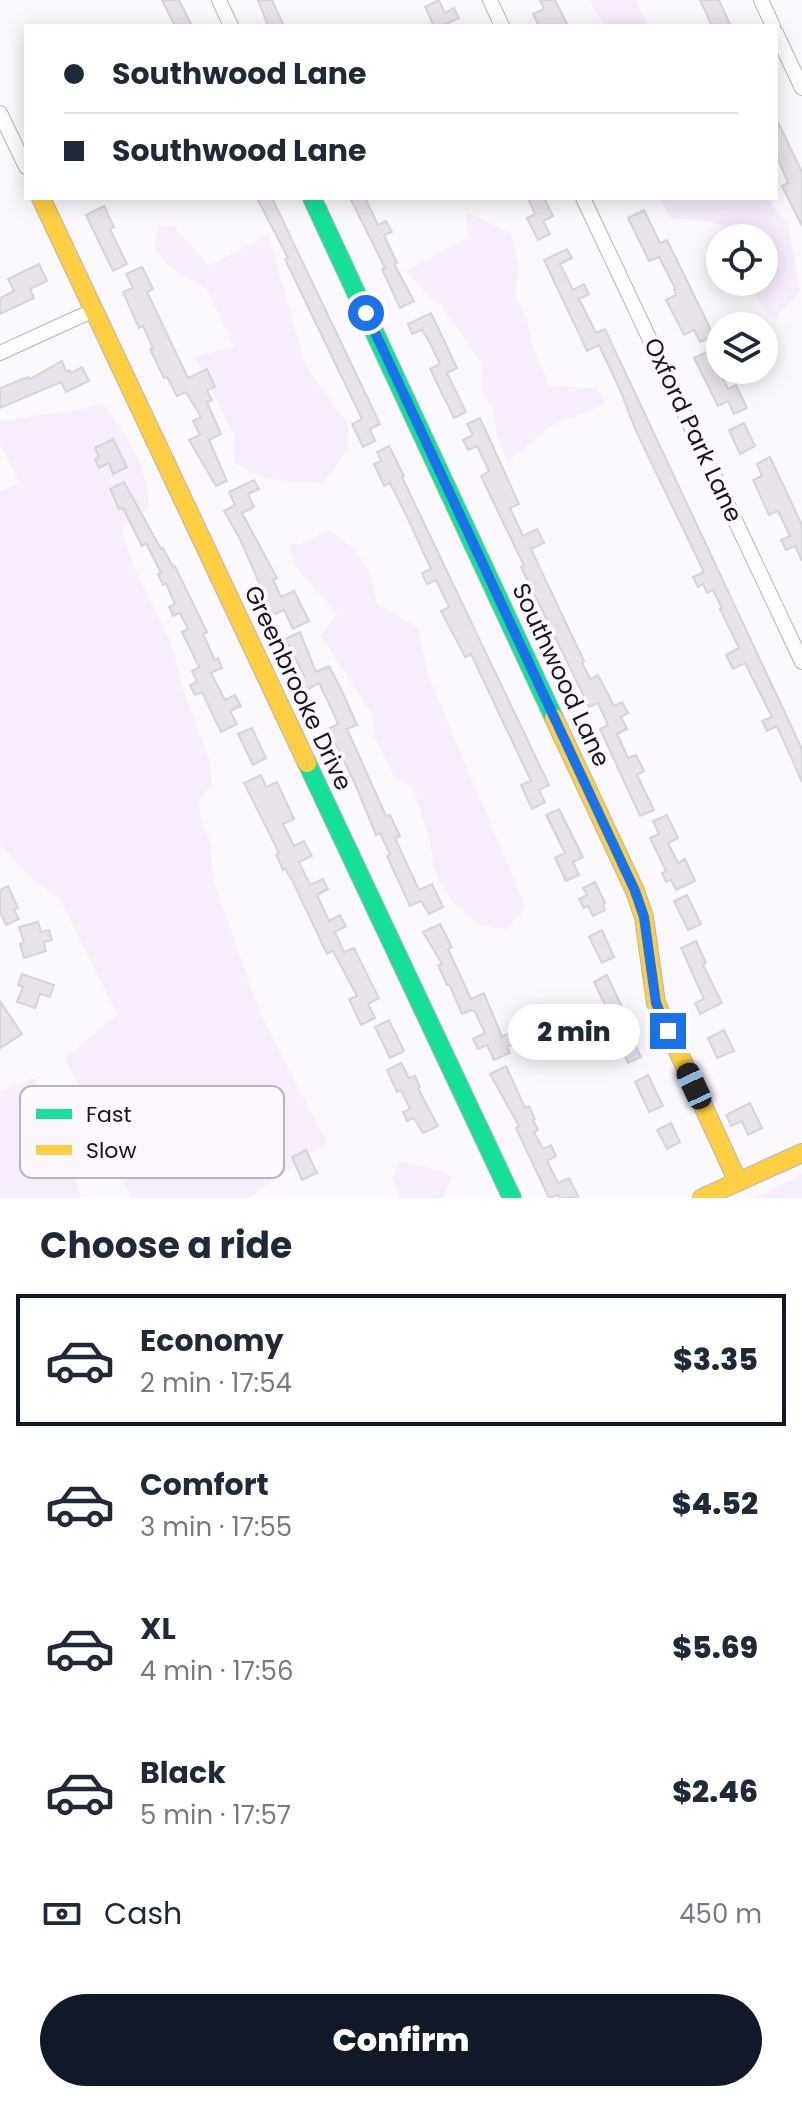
<!DOCTYPE html>
<html lang="en">
<head>
<meta charset="utf-8">
<style>
	:root { --surface:#fff; --page:#f6f6f7; --text:#1f2937; --muted:#747a83; --line:#e0e1e3; --accent:#111827 }
	body { margin:0; font-family:Poppins,sans-serif; background:var(--page); color:var(--text); height:100vh; display:flex; flex-direction:column; font-size:30px; white-space:nowrap }
	* { box-sizing:border-box; margin:0 }
	p { font-size:26px; color:var(--muted) }
	.icon { flex:none; width:44px; height:44px; fill:none; stroke:currentColor; stroke-width:2; stroke-linecap:round; stroke-linejoin:round }
	.map { position:relative; height:1198px; overflow:hidden }
	.side { display:flex; flex-direction:column; background:var(--surface); flex:1 }
	.side>* { flex:none }
	.banner { position:absolute; left:24px; top:24px; width:754px; height:176px; border-radius:0px; box-shadow:0 4px 20px #0003; display:grid; align-content:center; height:176px; padding:0 40px; background:var(--surface) }
	.fabs { position:absolute; left:706px; top:224px; display:grid; gap:16px }
	.fabs a { display:grid; place-items:center; width:72px; height:72px; border-radius:50%; background:var(--surface); box-shadow:0 4px 20px #0003; font-size:40px }
	.end { position:absolute; width:36px; height:36px; margin:-18px; border:10px solid #1a73e8; background:#fff; box-shadow:0 0 0 4px #fff }
	.from { border-radius:50% }
	.bubble { position:absolute; height:56px; border-radius:28px; background:var(--surface); box-shadow:0 4px 20px #0003; font-size:26px; font-weight:800; line-height:56px; text-align:center }
	.car { position:absolute; width:24px; height:48px; margin:-24px -12px; border-radius:10px; box-shadow:0 0 6px 2px #0007; background:linear-gradient(#222 24%,#8ab4d8 0 40%,#222 0 76%,#8ab4d8 0 86%,#222 0) }
	.banner b { display:flex; align-items:center; gap:28px; height:76px; font-size:30px }
	.banner b+b { border-top:2px solid var(--line) }
	.banner i { width:20px; height:20px; background:var(--text) }
	ul { padding:0; list-style:none }
	li { display:flex; align-items:center; gap:24px; height:132px; margin:0 16px 12px; padding:0 24px; border:4px solid transparent; border-radius:0px }
	li div { flex:1 }
	li b { display:block; font-size:30px }
	li em { font-style:normal; font-weight:800 }
	li.on { border-color:var(--accent) }
	li>.icon { width:72px; height:72px; stroke-width:1.5 }
	h2 { padding:0 40px; font-size:36px; line-height:96px }
	.pay { display:flex; align-items:center; gap:20px; height:88px; padding:0 40px; font-size:30px }
	.pay p { margin-inline-start:auto }
	.button { display:flex; gap:16px; margin-top:auto; padding:16px 40px }
	.button a { flex:1; height:92px; border-radius:48px; background:var(--accent); color:#fff; font-size:32px; font-weight:800; line-height:92px; text-align:center }
	.map>svg:first-child { display:block }
	.green { fill:#f7edfc }
	.building { fill:#e8e2eb; stroke:#d6d4d8; stroke-width:2 }
	.lines { fill:none; stroke-linecap:round; stroke-linejoin:round }
	.street-casing { stroke:#b5b3b6; stroke-width:16 }
	.fast-casing { stroke:#b5b3b6; stroke-width:20 }
	.slow-casing { stroke:#b5b3b6; stroke-width:20 }
	.street { stroke:#fefeff; stroke-width:14 }
	.fast { stroke:#16e098; stroke-width:18 }
	.slow { stroke:#ffcf43; stroke-width:18 }
	.route { stroke:#1a73e8; stroke-width:10 }
	.labels { text-anchor:middle; stroke-width:8; stroke-linejoin:round; paint-order:stroke }
	.street-label { font-size:24px; fill:#181619; stroke:#fcf7ff }
	.key { fill:#fcf7ff; stroke:#b8b4ba; stroke-width:2 }
	.key-label { font-size:22px; fill:#181619 }
</style>
</head>
<body>
<div class="map">
<svg width="802" height="1198" viewBox="0 0 802 1198">
	<rect width="100%" height="100%" fill="#fbf9fd"/>
	<g class="green">
		<polygon points="591,0 636,0 647,26 607,26 593,9"/>
		<path d="M659,198H770L775,209L788,223L800,293L774,319L765,312L748,282H764V238H731C722,215 690,222 671,218Z"/>
		<polygon points="466,212 511,233 519,267 515,296 526,318 533,348 549,385 597,389 605,404 551,426 508,462 497,438 494,411 481,393 482,364 441,305 433,301 406,271 468,237"/>
		<polygon points="158,226 173,226 209,265 268,235 306,367 349,425 348,449 323,483 264,479 234,462 234,435 195,357 234,346 207,290 167,265 155,248"/>
		<path d="M103,404C126,436 149,467 149,508L121,528L132,562L170,641L184,692L209,759L212,785L199,801L200,816L210,841L213,880L260,1013L327,1143L248,1198H131L65,1058L117,1015L61,901L28,875L0,844V492L19,483L0,443V421L84,409Z"/>
		<path d="M329,530C362,552 370,565 377,604L418,628L428,675L526,908L507,929L482,926L454,904L436,876L429,838L413,788L395,777L375,738L373,716L321,636L337,614L296,567L289,545H299Z"/>
		<polygon points="34,1078 68,1155 81,1198 0,1198 0,1092"/>
		<polygon points="400,1162 444,1171 451,1178 443,1198 400,1198 392,1178"/>
		<polygon points="802,1174 802,1198 754,1198"/>
	</g>
	<g class="building">
		<polygon points="162,0 179,0 192,26 175,26"/>
		<polygon points="258,0 272,0 284,26 268,26"/>
		<polygon points="439,0 445,13 454,8 459,18 442,26 434,26 425,7"/>
		<polygon points="540,0 555,0 568,26 539,26 533,14 544,9"/>
		<polygon points="700,0 719,0 731,26 712,26"/>
		<polygon points="776,118 802,172 802,226 782,186 788,183 776,154"/>
		<polygon points="257,198 272,198 380,424 370,429 375,441 363,447 352,424 362,419 285,259 288,258"/>
		<polygon points="350,198 365,198 378,225 386,221 392,232 384,235 397,263 394,264 414,301 400,308 382,269 385,268"/>
		<polygon points="528,198 544,198 553,216 543,221 550,234 538,240 527,218 535,214"/>
		<polygon points="104,206 114,227 110,229 127,264 113,271 86,215"/>
		<polygon points="644,210 660,243 667,240 714,336 700,342 694,330 684,335 666,300 676,295 674,289 675,288 659,257 649,261 628,218"/>
		<polygon points="567,249 572,258 560,264 573,290 584,284 589,294 579,299 596,333 605,329 802,749 802,782 777,726 767,731 762,721 772,717 745,663 733,669 726,655 739,648 720,609 722,608 713,590 707,593 703,584 698,587 693,577 704,572 636,431 620,390 599,345 587,351 544,260"/>
		<polygon points="39,264 47,281 30,289 34,298 0,314 0,298 14,291 8,279"/>
		<polygon points="142,267 153,289 147,292 188,378 207,369 215,387 207,390 212,400 207,402 221,434 209,440 227,481 216,486 189,440 200,435 193,421 201,417 186,392 177,396 167,377 164,378 150,349 153,348 143,326 139,328 123,292 133,288 126,274"/>
		<polygon points="431,313 457,368 447,373 466,412 454,418 430,369 440,364 429,341 422,330 412,334 408,324"/>
		<polygon points="709,351 728,389 736,385 747,408 734,414 728,401 718,406 694,358"/>
		<polygon points="62,361 66,371 69,370 71,373 82,367 89,381 66,392 61,382 0,408 0,388 28,377 30,379"/>
		<polygon points="480,418 519,504 510,508 523,536 537,529 544,543 531,549 584,661 582,662 590,679 598,675 614,706 622,702 628,713 621,717 627,729 617,734 628,758 636,755 644,771 637,775 654,810 640,816 600,729 608,725 598,703 589,707 521,567 524,566 481,476 489,471 477,446 468,450 463,440 473,435 467,424"/>
		<polygon points="744,423 755,446 740,454 729,430"/>
		<polygon points="113,439 127,467 113,474 109,463 99,468 95,459 99,457 95,448"/>
		<polygon points="389,446 404,476 402,477 549,785 539,790 545,802 532,809 521,785 531,781 471,654 465,657 441,611 449,607 436,580 427,584 422,573 431,569 408,519 390,483 384,486 374,464 381,461 377,452"/>
		<polygon points="770,457 802,525 802,561 795,546 786,550 781,540 790,536 778,511 769,515 753,480 762,476 757,464"/>
		<polygon points="254,480 259,489 248,494 254,507 242,513 277,578 273,580 281,597 294,591 309,621 293,629 284,610 273,615 240,539 224,511 235,505 229,492"/>
		<polygon points="124,482 161,549 163,548 173,567 175,566 207,632 203,634 215,660 218,658 222,668 211,673 225,700 235,695 241,706 230,711 237,724 221,732 202,692 195,695 190,685 197,682 192,671 199,667 182,632 188,629 180,613 173,616 169,607 175,604 166,583 163,585 158,574 161,573 146,543 142,546 123,508 119,509 110,489"/>
		<polygon points="300,632 316,672 329,666 342,691 357,725 347,729 386,816 390,815 400,836 395,838 419,890 432,884 443,907 429,914 421,901 410,906 387,856 390,854 380,833 376,835 355,784 334,740 331,741 326,730 338,724 332,710 319,683 306,690 301,679 305,677 285,639"/>
		<polygon points="252,728 266,758 253,765 238,734"/>
		<polygon points="261,775 266,787 277,782 294,819 283,824 294,846 304,841 312,856 299,862 310,885 323,879 328,889 317,895 329,921 340,915 346,926 335,932 344,952 354,948 379,998 368,1004 375,1018 361,1025 349,999 357,996 333,951 327,954 293,882 285,868 283,870 276,855 279,853 244,783"/>
		<polygon points="559,809 583,857 573,862 579,875 566,881 555,858 565,853 546,815"/>
		<polygon points="667,815 678,838 668,843 678,863 685,859 695,881 676,890 671,880 666,882 662,873 666,871 650,838 659,834 653,821"/>
		<polygon points="595,882 605,903 603,905 605,910 593,916 588,906 584,908 579,899 587,895 583,888"/>
		<polygon points="8,886 18,908 14,910 19,919 6,925 0,912 0,890"/>
		<polygon points="687,895 701,924 688,930 674,901"/>
		<polygon points="38,922 41,932 49,930 52,940 44,942 46,951 24,958 20,944 24,943 19,927"/>
		<polygon points="440,924 452,947 448,949 471,999 484,993 502,1037 510,1033 516,1043 507,1047 510,1053 494,1060 487,1045 478,1049 473,1039 485,1033 475,1012 472,1010 462,1014 449,984 447,985 438,965 442,964 423,932"/>
		<polygon points="602,930 614,957 602,963 589,937"/>
		<polygon points="696,941 706,963 703,965 722,1003 700,1014 695,1003 704,999 681,948"/>
		<polygon points="22,974 54,985 50,997 40,994 35,1008 17,1002 23,987 18,985"/>
		<polygon points="607,975 622,1007 609,1013 594,982"/>
		<polygon points="0,1001 22,1034 0,1048"/>
		<polygon points="389,1020 404,1051 390,1058 375,1027"/>
		<polygon points="626,1027 641,1057 628,1063 613,1033"/>
		<polygon points="724,1030 734,1051 717,1058 708,1038"/>
		<polygon points="401,1063 409,1078 415,1076 420,1087 418,1088 438,1126 423,1133 414,1118 407,1121 403,1112 410,1109 401,1090 397,1092 387,1070"/>
		<polygon points="506,1066 525,1108 529,1106 535,1119 533,1120 538,1130 534,1132 543,1149 551,1145 556,1156 548,1160 548,1163 558,1183 569,1178 579,1198 560,1198 558,1195 549,1198 516,1128 519,1126 490,1074"/>
		<polygon points="648,1075 663,1106 649,1112 635,1082"/>
		<polygon points="750,1103 762,1128 748,1135 742,1121 731,1126 726,1115"/>
		<polygon points="671,1123 680,1142 667,1149 657,1130"/>
		<polygon points="306,1150 317,1173 302,1180 292,1157"/>
	</g>
	<g class="lines">
		<g class="street-casing">
			<g id="street">
				<polyline points="219,0 231,26"/>
				<polyline points="490,0 502,26"/>
				<polyline points="761,0 773,26"/>
				<polyline points="776,33 802,88"/>
				<polyline points="0,113 26,167"/>
				<polyline points="583,198 802,662"/>
				<polyline points="0,353 94,310"/>
			</g>
		</g>
		<g class="fast-casing">
			<g id="fast">
				<polyline points="312,198 554,718"/>
				<polyline points="307,763 512,1198"/>
			</g>
		</g>
		<g class="slow-casing">
			<g id="slow">
				<polyline points="41,198 307,763"/>
				<polyline points="554,718 635,891 644,917 656,1003 738,1182"/>
				<polyline points="702,1198 802,1153"/>
			</g>
		</g>
		<use href="#street" class="street"/>
		<use href="#fast" class="fast"/>
		<use href="#slow" class="slow"/>
	</g>
	<g class="lines">
		<polyline class="route" points="366,313 635,891 644,917 656,1003 668,1031"/>
	</g>
	<g class="labels">
		<g class="street-label">
			<text transform="translate(693 430) rotate(65)" y="8">Oxford Park Lane</text>
			<text transform="translate(561 675) rotate(65)" y="8">Southwood Lane</text>
			<text transform="translate(298 688) rotate(65)" y="8">Greenbrooke Drive</text>
		</g>
	</g>
	<rect x="20" y="1086" width="264" height="92" rx="12" class="key"/>
	<rect x="36" y="1109" width="36" height="10" fill="#16e098"/>
	<rect x="36" y="1145" width="36" height="10" fill="#ffcf43"/>
	<g class="key-label">
		<text x="86" y="1122">Fast</text>
		<text x="86" y="1158">Slow</text>
	</g>
</svg>
<div class="fabs">
<a><svg class="icon" aria-label="locate" viewBox="0 0 24 24"><circle cx="12" cy="12" r="6"/><path d="M12 2v4M12 18v4M2 12h4M18 12h4"/></svg></a>
<a><svg class="icon" aria-label="layers" viewBox="0 0 24 24"><path d="M12 4l9 5-9 5-9-5zM3 14l9 5 9-5"/></svg></a>
</div>
<i class="end from" style="left:366px;top:313px"></i>
<i class="end" style="left:668px;top:1031px"></i>
<div class="bubble" style="left:508px;top:1004px;width:132px">2 min</div>
<i class="car" style="left:694px;top:1086px;rotate:335deg"></i>
<div class="banner">
<b><i class="from"></i>Southwood Lane</b>
<b><i></i>Southwood Lane</b>
</div>
</div>
<section class="side">
<h2>Choose a ride</h2>
<ul>
<li class="on"><svg class="icon" aria-label="car" viewBox="0 0 24 24"><path d="M5 17H2v-5l4-1 3-4h7l3 4 3 1v5h-3M9 17h6M6 11h13"/><circle cx="7" cy="17" r="2"/><circle cx="17" cy="17" r="2"/></svg><div><b>Economy</b><p>2 min · 17:54</p></div><em>$3.35</em></li>
<li><svg class="icon" aria-label="car" viewBox="0 0 24 24"><path d="M5 17H2v-5l4-1 3-4h7l3 4 3 1v5h-3M9 17h6M6 11h13"/><circle cx="7" cy="17" r="2"/><circle cx="17" cy="17" r="2"/></svg><div><b>Comfort</b><p>3 min · 17:55</p></div><em>$4.52</em></li>
<li><svg class="icon" aria-label="car" viewBox="0 0 24 24"><path d="M5 17H2v-5l4-1 3-4h7l3 4 3 1v5h-3M9 17h6M6 11h13"/><circle cx="7" cy="17" r="2"/><circle cx="17" cy="17" r="2"/></svg><div><b>XL</b><p>4 min · 17:56</p></div><em>$5.69</em></li>
<li><svg class="icon" aria-label="car" viewBox="0 0 24 24"><path d="M5 17H2v-5l4-1 3-4h7l3 4 3 1v5h-3M9 17h6M6 11h13"/><circle cx="7" cy="17" r="2"/><circle cx="17" cy="17" r="2"/></svg><div><b>Black</b><p>5 min · 17:57</p></div><em>$2.46</em></li>
</ul>
<div class="pay"><svg class="icon" aria-label="cash" viewBox="0 0 24 24"><path d="M3 7h18v10H3z"/><circle cx="12" cy="12" r="2"/></svg>Cash<p>450 m</p></div>
<div class="button"><a>Confirm</a></div>
</section>
</body>
</html>
